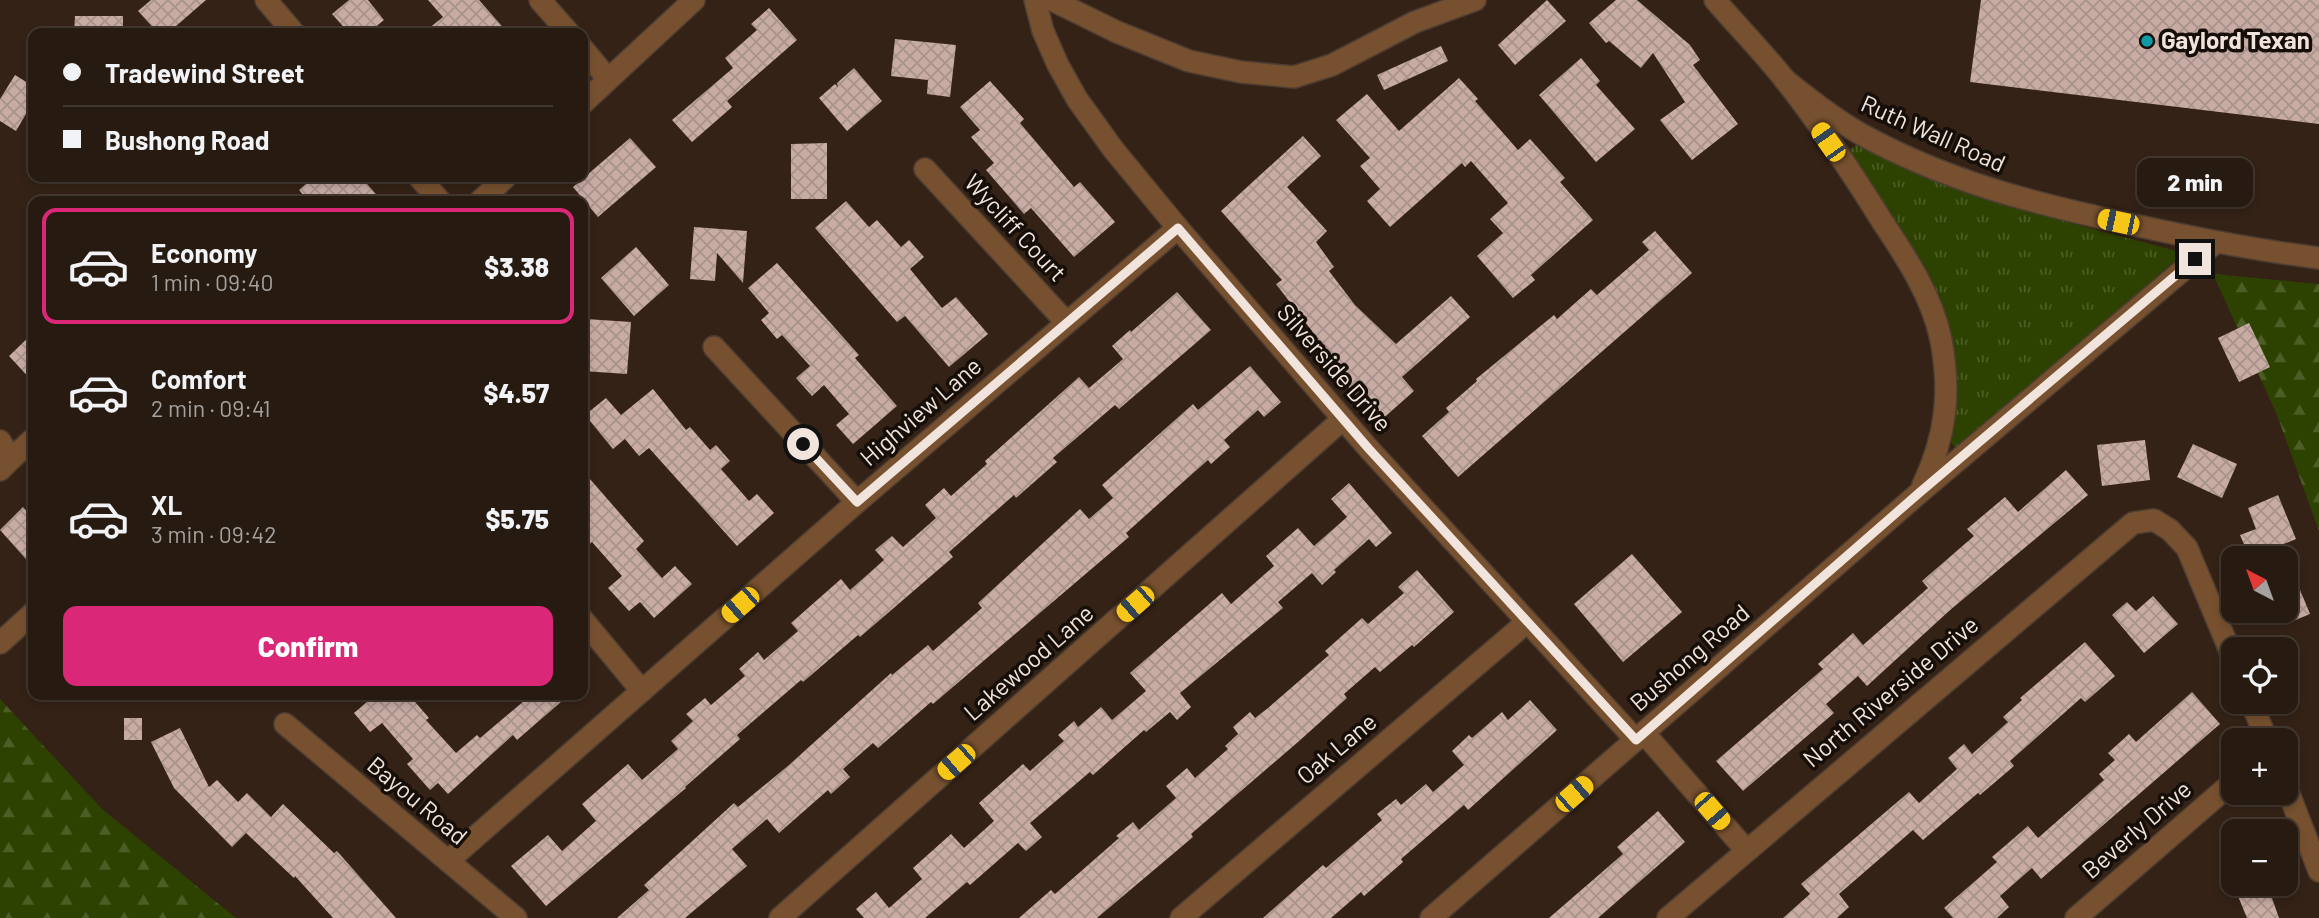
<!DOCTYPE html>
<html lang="en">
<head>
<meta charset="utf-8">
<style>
	:root { --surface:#271a10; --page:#2f2319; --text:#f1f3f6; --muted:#a4a19f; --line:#433830; --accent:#db2777 }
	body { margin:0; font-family:Barlow,sans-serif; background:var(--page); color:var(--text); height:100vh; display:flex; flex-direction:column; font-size:26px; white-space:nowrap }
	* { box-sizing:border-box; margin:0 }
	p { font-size:23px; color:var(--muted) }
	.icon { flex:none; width:38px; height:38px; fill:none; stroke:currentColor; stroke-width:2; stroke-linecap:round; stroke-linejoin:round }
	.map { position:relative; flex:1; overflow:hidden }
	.sheet { position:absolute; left:28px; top:196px; width:560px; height:504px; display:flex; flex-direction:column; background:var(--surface); border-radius:14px; box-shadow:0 4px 10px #0003,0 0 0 2px var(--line) }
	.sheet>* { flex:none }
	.guide { position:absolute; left:28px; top:28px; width:560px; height:154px; border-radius:14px; box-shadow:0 4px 10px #0003,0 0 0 2px var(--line); display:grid; align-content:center; height:154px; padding:0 35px; background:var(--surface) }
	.needle { width:46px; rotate:319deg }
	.controls { position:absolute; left:2221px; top:546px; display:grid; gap:14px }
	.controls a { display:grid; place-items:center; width:77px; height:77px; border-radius:14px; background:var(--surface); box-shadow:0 4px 10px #0003,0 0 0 2px var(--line); font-size:35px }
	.end { position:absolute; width:32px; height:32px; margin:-16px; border:9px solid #f1e4dc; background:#111; box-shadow:0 0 0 4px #111 }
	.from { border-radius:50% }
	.bubble { position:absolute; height:49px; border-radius:14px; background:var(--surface); box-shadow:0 4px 10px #0003,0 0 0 2px var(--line); font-size:23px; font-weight:800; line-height:49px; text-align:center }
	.car { position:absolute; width:21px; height:42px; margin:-21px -10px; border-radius:9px; box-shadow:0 0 5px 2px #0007; background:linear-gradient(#f5c518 24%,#345 0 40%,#f5c518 0 76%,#345 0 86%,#f5c518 0) }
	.guide b { display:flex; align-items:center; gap:24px; height:66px; font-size:26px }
	.guide b+b { border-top:2px solid var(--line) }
	.guide i { width:18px; height:18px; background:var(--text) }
	ul { padding:12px 0 0; list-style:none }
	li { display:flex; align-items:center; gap:21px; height:116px; margin:0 14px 10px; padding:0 21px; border:4px solid transparent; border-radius:14px }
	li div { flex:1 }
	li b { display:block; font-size:26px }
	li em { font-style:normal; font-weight:800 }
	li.active { border-color:var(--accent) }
	li>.icon { width:63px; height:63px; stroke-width:1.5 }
	.primary-button { display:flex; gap:14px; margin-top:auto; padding:14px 35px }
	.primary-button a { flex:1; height:80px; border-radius:14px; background:var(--accent); color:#fff; font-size:28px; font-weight:800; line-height:80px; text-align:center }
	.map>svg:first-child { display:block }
	.grass { fill:url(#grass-tufts) }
	.forest { fill:url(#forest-firs) }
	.building { fill:url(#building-cross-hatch) }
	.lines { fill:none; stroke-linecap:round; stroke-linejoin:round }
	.street-casing { stroke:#4e3d32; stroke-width:24 }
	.street { stroke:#77512f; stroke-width:21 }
	.route { stroke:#f1e4dc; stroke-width:9 }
	.culture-dot { fill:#0f9aa8; stroke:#160e08; stroke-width:2.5 }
	.labels { text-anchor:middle; stroke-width:7; stroke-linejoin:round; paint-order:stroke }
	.poi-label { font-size:24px; font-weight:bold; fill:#f1e4dc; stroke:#160e08; text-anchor:start }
	.street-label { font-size:24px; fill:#f1e4dc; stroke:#160e08 }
</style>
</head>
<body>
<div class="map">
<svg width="2319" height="918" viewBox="0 0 2319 918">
	<defs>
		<pattern id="grass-tufts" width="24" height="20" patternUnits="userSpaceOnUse" patternTransform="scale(1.75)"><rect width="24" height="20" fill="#2d4200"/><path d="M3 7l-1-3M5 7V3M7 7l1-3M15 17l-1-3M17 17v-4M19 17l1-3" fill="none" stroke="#4c5d25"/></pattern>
		<pattern id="forest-firs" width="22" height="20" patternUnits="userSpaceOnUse" patternTransform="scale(1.75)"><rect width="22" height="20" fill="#2d4200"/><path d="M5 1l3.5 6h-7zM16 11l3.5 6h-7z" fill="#4c5d25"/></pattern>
		<pattern id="building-cross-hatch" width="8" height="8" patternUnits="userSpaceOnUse" patternTransform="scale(1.75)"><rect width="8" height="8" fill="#c8aca4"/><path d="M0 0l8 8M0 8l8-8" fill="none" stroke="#a8928c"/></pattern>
	</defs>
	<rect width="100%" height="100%" fill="#342216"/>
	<polygon class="grass" points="1856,145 1919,174 2006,206 2184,253 1957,450 1950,441 1954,398 1949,330 1928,278 1847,152"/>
	<g class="forest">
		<polygon points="2213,274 2319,284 2319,531 2277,415"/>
		<polygon points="0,699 102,809 236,918 0,918"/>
	</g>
	<g class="building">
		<polygon points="151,0 206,0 168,33 158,33 138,11"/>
		<polygon points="349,0 368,0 384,20 368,33 349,33 332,14"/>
		<polygon points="428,0 479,0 508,33 423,33 443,17"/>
		<polygon points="1547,0 1566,21 1515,65 1498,45"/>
		<polygon points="1616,0 1637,0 1690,45 1700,60 1693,65 1738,124 1692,160 1660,120 1685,102 1653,53 1641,68 1609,41 1606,43 1589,23"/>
		<polygon points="1981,0 2319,0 2319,124 1970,82"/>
		<polygon points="769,8 797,40 727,101 732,107 692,142 672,120 733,68 725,58 757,30 751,24"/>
		<polygon points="75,16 123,16 123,33 74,33"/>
		<polygon points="895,39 956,45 950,97 927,94 928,80 891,76"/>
		<polygon points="1441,46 1448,61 1384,90 1377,75"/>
		<polygon points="1581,58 1600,81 1596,85 1635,129 1596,162 1539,95"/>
		<polygon points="854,68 882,101 847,131 819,98 835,84 838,87 837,83"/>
		<polygon points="15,75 33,86 33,102 16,131 0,121 0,99"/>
		<polygon points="1459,78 1478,99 1475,101 1518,150 1530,139 1565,178 1560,182 1593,220 1531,275 1535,280 1513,298 1477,256 1503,233 1490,219 1508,203 1471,161 1465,167 1462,163 1390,227 1367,201 1380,189 1360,166 1370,158 1336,120 1367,94 1399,131"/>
		<polygon points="990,81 1024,119 1020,123 1074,187 1080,182 1115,222 1074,257 1031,208 1024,214 986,170 994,163 971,137 980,130 960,107"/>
		<polygon points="1303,136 1321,156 1287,187 1327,231 1316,242 1334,267 1329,271 1355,305 1396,344 1451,296 1470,317 1402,377 1414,391 1379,422 1345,383 1342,385 1307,350 1318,339 1276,284 1282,280 1221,211"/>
		<polygon points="630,138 656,167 598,217 573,187"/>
		<polygon points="827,143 827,199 791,199 791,144"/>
		<polygon points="314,177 361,177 382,201 308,201 299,190"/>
		<polygon points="846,201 869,227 877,220 901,247 909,240 924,257 910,269 942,308 956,297 988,334 949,367 905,316 897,322 815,228"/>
		<polygon points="694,227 747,231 743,283 717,253 715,281 690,279"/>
		<polygon points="1655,231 1692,273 1458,477 1422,436 1449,412 1446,408 1477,381 1476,379 1554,315 1557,319 1591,289 1597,295 1649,250 1642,242"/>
		<polygon points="636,247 669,285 634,316 601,278"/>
		<polygon points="777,263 859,355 855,358 897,406 853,444 836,425 849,414 824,385 812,396 796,378 810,366 782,335 777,339 761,320 769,313 748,288"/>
		<polygon points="1177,292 1211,330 1119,409 1115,405 1053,458 1057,462 1016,498 1014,495 949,552 953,557 860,637 858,635 803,682 801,680 737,735 740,739 685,787 686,788 546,906 511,866 548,835 562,851 596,821 582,804 628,764 642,780 678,749 671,741 693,721 686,714 705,698 711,705 745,676 739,669 758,652 764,660 798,631 791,623 841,579 850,590 884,560 875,550 892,536 903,547 936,518 925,505 944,488 951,496 987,464 985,461 1079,377 1089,388 1123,359 1112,346 1130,330 1131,332"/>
		<polygon points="586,319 631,322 627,374 583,371"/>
		<polygon points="2249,323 2270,367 2239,382 2218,338"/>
		<polygon points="33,333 33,382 9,356"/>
		<polygon points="1250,366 1281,402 1264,417 1258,410 1224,440 1230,447 1211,464 1208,460 1174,490 1126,533 1129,537 933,704 931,702 878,748 873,743 843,769 850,777 831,794 828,790 779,833 767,819 732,849 747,866 685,918 617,918 649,890 644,885 734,803 738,807 789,765 891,673 892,675 928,645 933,651 982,608 978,603 1080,509 1089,519 1113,498 1102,485 1193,404 1198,410"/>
		<polygon points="653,389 686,430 690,427 710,450 716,445 730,461 721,469 749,501 757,494 774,513 737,546 649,448 639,456 625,439 613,449 585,415 606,398 621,415"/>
		<polygon points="2145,440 2150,480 2102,486 2097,445"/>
		<polygon points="2193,444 2237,464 2222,498 2177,477"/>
		<polygon points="2066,470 2088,495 1949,611 1867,686 1858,676 1826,704 1834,713 1743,791 1716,761 1823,669 1818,664 1853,633 1863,645 1928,588 1922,581 1974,536 1967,529 2005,497 2018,512"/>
		<polygon points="583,471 644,541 636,549 662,578 675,566 692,584 654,618 640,602 629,611 608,588 622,576 592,542 583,550"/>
		<polygon points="1349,483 1392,533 1376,547 1369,539 1334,570 1336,572 1322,585 1312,573 1278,602 1283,608 1180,693 1191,707 1177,720 1170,712 1146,732 1144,730 1093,775 1090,772 1030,823 1042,837 1026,851 1018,843 970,885 967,882 925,918 864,918 856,909 876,892 889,908 922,879 913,868 951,834 964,848 994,821 979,803 1023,764 1030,771 1064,741 1058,735 1074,721 1078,727 1101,707 1112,720 1146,691 1130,673 1222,593 1231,604 1274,566 1266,556 1298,528 1314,546 1347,517 1331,499"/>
		<polygon points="2278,495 2296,539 2250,558 2240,535 2256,529 2248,508"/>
		<polygon points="23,507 33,519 33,567 0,530"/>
		<polygon points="1632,554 1682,612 1623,662 1574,604"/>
		<polygon points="2286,556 2310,614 2286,624"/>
		<polygon points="1417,570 1454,612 1414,647 1412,645 1380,672 1375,667 1344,694 1347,698 1298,742 1191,834 1193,837 1097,918 1019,918 1051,890 1055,894 1119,838 1116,836 1133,822 1139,830 1176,798 1166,786 1187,768 1195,778 1228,749 1225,746 1238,734 1233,727 1250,712 1255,718 1268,708 1329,655 1325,651 1362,618 1368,624 1404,593 1398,587"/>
		<polygon points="2153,596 2178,624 2144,653 2112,615 2127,602 2136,611"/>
		<polygon points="2085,642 2115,676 2085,702 2081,698 2010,761 2014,766 1980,795 1978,793 1923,840 1913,830 1839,894 1849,907 1837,918 1783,918 1810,894 1801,884 1909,792 1919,803 1957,769 1948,758 1964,744 1972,754 2008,722 2003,717 2022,700 2020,698"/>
		<polygon points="2192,692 2220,724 2041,879 2032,868 2000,896 2009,907 1997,918 1953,918 1944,908 1997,862 1992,857 2028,826 2038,838 2104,780 2099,774 2115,760 2108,753 2129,734 2136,742"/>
		<polygon points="375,695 409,695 429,718 426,720 456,753 477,735 480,738 531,695 569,695 517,740 513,735 448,794 438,783 430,790 407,764 413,759 382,723 370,732 354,713"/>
		<polygon points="1530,700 1557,730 1468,810 1464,805 1401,859 1403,862 1364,896 1361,892 1331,918 1263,918 1323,865 1326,868 1382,820 1377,814 1396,799 1401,805 1426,784 1433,792 1464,765 1452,751 1469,735 1472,738 1502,712 1508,720"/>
		<rect x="124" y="718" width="18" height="22"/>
		<polygon points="180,728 209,787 217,780 238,802 247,793 271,817 283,804 334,853 337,851 396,918 333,918 295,876 294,878 246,833 232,847 174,788 151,742"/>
		<polygon points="1658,811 1685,842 1598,918 1549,918 1623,854 1617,847"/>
		<polygon points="2233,884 2267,884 2279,918 2247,918"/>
	</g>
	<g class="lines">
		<g class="street-casing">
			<g id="street">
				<polyline points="266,0 294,33"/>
				<polyline points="540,0 569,33"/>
				<polyline points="1035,0 1043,31 1058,65 1077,99 1113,149 1178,228 1369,449 1636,740"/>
				<polyline points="1052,0 1117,32 1189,61 1241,72 1294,77 1332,65 1415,22 1475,0"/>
				<path d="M1715,0C1738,27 1763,52 1785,80C1820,124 1852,173 1882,221C1906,257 1932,296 1941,340C1951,393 1946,436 1923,485"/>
				<polyline points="583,49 608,79"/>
				<path d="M1785,80C1809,99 1833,118 1859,133C1945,181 2035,204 2130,224C2193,238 2255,250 2319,258"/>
				<polyline points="583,103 694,0"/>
				<polyline points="925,169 1066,322"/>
				<polyline points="419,177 440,201"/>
				<polyline points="480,201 506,177"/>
				<polyline points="714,347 857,502"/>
				<polyline points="0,441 11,459 0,470"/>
				<polyline points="11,459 33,439"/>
				<polyline points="583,620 642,691"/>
				<polyline points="0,643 33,613"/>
				<polyline points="2251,702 2267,740"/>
				<polyline points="285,724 516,918"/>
				<polyline points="1644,733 1746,850"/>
				<polyline points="2286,786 2319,871"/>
				<polyline points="448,861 857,502 1178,228"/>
				<polyline points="780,918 1343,419"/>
				<polyline points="1181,918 1527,622"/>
				<polyline points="1431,918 1919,493 2215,243"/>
				<polyline points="1668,918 2133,523 2154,520 2170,530 2187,548 2233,658"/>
				<polyline points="2076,918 2233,782"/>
			</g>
		</g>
		<use href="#street" class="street"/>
	</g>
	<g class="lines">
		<polyline class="route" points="803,444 857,502 1178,228 1369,449 1636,740 1919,493 2195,259"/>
	</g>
	<circle class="culture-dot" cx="2147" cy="41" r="7"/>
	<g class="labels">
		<g class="poi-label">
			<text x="2161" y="49">Gaylord Texan</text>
		</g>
		<g class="street-label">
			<text transform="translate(1933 134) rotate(24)" y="8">Ruth Wall Road</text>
			<text transform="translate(1015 228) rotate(47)" y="8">Wycliff Court</text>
			<text transform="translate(1334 368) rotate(49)" y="8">Silverside Drive</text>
			<text transform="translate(921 412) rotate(-41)" y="8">Highview Lane</text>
			<text transform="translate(1690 658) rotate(-41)" y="8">Bushong Road</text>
			<text transform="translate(1029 663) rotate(-41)" y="8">Lakewood Lane</text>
			<text transform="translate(1891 692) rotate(-40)" y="8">North Riverside Drive</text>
			<text transform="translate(1337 749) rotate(-40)" y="8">Oak Lane</text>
			<text transform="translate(417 801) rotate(40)" y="8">Bayou Road</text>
			<text transform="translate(2137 830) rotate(-41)" y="8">Beverly Drive</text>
		</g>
	</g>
</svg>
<div class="controls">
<a><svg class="needle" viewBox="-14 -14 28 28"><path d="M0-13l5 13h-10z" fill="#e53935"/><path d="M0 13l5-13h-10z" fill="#a4a19f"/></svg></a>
<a><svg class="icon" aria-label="locate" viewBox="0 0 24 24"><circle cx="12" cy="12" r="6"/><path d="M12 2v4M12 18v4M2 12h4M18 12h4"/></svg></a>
<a>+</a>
<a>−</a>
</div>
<i class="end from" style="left:803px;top:444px"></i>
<i class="end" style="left:2195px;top:259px"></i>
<div class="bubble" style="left:2137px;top:158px;width:116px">2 min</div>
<i class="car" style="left:1828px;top:142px;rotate:325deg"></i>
<i class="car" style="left:2118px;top:222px;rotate:282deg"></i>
<i class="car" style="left:1135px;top:604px;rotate:229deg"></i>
<i class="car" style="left:740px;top:605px;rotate:229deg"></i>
<i class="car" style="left:956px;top:762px;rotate:229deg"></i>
<i class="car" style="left:1574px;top:794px;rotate:49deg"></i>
<i class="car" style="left:1712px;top:811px;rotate:139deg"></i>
<div class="guide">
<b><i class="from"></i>Tradewind Street</b>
<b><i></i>Bushong Road</b>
</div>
<section class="sheet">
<ul>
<li class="active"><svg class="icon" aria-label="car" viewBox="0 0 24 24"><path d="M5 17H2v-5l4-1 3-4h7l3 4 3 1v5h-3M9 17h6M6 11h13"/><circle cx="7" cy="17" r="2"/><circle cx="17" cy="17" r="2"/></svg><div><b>Economy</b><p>1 min · 09:40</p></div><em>$3.38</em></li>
<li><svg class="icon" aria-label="car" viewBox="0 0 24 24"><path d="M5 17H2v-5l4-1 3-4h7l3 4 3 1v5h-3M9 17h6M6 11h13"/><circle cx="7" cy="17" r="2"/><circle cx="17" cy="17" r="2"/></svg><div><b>Comfort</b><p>2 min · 09:41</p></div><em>$4.57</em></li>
<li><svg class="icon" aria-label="car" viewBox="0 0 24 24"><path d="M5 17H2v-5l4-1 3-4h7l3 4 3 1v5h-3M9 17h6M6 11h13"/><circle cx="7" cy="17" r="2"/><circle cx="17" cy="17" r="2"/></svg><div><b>XL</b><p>3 min · 09:42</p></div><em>$5.75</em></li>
</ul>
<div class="primary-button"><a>Confirm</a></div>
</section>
</div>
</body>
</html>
